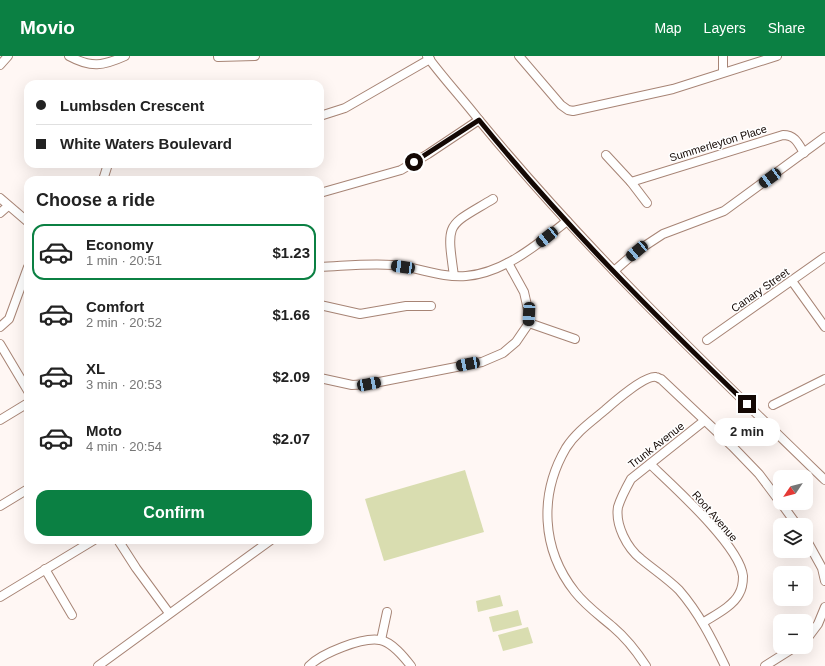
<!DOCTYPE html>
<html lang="en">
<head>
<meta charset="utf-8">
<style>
	:root { --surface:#fff; --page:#f6f6f6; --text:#222; --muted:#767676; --line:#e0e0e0; --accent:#0b8043 }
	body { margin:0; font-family:Arial,sans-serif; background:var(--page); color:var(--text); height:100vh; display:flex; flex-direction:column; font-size:15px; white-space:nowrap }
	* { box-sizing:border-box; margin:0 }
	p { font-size:13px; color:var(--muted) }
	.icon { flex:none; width:22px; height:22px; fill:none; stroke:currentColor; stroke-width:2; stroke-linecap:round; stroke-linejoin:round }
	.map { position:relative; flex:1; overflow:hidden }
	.side { position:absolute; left:24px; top:120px; width:300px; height:368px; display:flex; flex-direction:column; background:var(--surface); border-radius:12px; box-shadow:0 4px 16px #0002 }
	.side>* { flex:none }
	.banner { position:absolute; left:24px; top:24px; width:300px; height:88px; border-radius:12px; box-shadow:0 4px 16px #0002; display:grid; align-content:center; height:88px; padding:0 12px; background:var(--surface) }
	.needle { width:26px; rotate:235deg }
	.fabs { position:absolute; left:773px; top:414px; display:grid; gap:8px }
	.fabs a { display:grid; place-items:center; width:40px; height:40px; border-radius:8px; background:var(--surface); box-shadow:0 4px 16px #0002; font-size:20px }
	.end { position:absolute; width:18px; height:18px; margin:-9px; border:5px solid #140804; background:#fff; box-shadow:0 0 0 2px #fff }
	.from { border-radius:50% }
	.bubble { position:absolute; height:28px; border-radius:12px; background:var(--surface); box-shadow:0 4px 16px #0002; font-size:13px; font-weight:700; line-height:28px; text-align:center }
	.car { position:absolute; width:12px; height:24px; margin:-12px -6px; border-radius:5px; box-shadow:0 0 3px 1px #0007; background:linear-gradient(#222 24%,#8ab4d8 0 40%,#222 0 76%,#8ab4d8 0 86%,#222 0) }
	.banner b { display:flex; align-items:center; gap:14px; height:38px; font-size:15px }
	.banner b+b { border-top:1px solid var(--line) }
	.banner i { width:10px; height:10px; background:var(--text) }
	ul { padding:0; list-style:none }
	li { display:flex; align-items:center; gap:12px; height:56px; margin:0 8px 6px; padding:0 4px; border:2px solid transparent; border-radius:12px }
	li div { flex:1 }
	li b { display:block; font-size:15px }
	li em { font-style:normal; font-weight:700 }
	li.current { border-color:var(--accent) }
	li>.icon { width:36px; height:36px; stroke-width:1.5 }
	h2 { padding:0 12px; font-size:18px; line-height:48px }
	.action { display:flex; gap:8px; margin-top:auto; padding:8px 12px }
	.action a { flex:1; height:46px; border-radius:12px; background:var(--accent); color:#fff; font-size:16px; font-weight:700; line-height:46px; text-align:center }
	header { display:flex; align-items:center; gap:24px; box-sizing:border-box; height:56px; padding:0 20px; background:var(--accent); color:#fff }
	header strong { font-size:19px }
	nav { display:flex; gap:22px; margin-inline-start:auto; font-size:14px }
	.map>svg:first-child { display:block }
	.green { fill:#d9ddb0 }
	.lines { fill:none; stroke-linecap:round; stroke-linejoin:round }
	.minor-casing { stroke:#a78475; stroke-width:10 }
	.minor { stroke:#fff; stroke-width:8 }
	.route { stroke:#140804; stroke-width:5 }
	.labels { text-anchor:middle; stroke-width:3; stroke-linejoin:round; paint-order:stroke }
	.street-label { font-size:11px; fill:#140804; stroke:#fff }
</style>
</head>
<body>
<header>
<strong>Movio</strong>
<nav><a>Map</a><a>Layers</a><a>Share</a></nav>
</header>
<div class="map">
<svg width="825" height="610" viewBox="0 0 825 610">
	<rect width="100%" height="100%" fill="#fff7f4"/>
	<g class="green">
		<polygon points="465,414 484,476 384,505 365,443"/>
		<polygon points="500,539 503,550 478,556 476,545"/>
		<polygon points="518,554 522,569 493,576 489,561"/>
		<polygon points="528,571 533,587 503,595 498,579"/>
	</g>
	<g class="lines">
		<g class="minor-casing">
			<g id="minor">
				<path d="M69,0C91,12 103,10 125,0"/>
				<path d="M427,0C443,22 462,42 479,64C585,193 705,308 825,424"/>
				<polyline points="519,0 561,49 568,54 573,55 673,33 777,0"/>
				<polyline points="723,0 723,16"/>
				<polyline points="218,1 255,0"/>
				<polyline points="0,9 8,0"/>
				<polyline points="320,60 345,52 430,3"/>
				<polyline points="606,99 631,126 647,147"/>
				<polyline points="103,124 108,108"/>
				<path d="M631,126L783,79C795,79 798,87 804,97"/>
				<polyline points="320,137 401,114 428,98 479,64"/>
				<polyline points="0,142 28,166"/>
				<polyline points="0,157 8,150"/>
				<path d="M320,211C344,210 369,207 393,209C418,211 441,222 466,220C504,217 538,188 567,165"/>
				<polyline points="614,215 637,195 663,178 724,155 825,81"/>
				<path d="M454,220C446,164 447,171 493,143"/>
				<polyline points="792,225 825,271"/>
				<polyline points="320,249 360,258 406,250 431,250"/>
				<polyline points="529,267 575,283"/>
				<polyline points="0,271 9,263 28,211"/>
				<polyline points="707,284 825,201"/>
				<polyline points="0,288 28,335"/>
				<polyline points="320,322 352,329 369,328 482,306 503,297 516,286 529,267 529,258 524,236 508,207"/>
				<polyline points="773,349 825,323"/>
				<polyline points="0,364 28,347"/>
				<path d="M704,365L631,423C626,432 621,441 618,451C615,469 627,492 641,503C653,513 668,523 679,534C699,557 712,583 725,610"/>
				<path d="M650,408C673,430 740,490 743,520C743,526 742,533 739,538C733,550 715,559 704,566"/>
				<polyline points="781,447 797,469"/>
				<polyline points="0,450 28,433"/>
				<polyline points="806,483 822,512 825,525"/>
				<polyline points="118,484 136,512 169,557"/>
				<polyline points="45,513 72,559"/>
				<polyline points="0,541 94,484"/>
				<polyline points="381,584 387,556"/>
				<polyline points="806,584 818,568 825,551"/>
				<polyline points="98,610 271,484"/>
				<path d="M309,610C322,597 362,581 380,584C392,586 404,601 411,610"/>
				<path d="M646,610C637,596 626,582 613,571C599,559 586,550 575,536C541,493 539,438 566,392C576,376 592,365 605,354C614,346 645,319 656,321C658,321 659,323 661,323L732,390L759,418L780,446"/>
				<polyline points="765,610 795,591"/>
			</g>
		</g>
		<use href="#minor" class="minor"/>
	</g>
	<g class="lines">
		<path class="route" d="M414,106L479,64C561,165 653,258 747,348"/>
	</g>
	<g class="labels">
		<g class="street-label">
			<text transform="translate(718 87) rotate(-17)" y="4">Summerleyton Place</text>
			<text transform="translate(760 234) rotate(-35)" y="4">Canary Street</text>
			<text transform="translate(656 389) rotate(-38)" y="4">Trunk Avenue</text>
			<text transform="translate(715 460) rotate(49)" y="4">Root Avenue</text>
		</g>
	</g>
</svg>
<div class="fabs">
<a><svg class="needle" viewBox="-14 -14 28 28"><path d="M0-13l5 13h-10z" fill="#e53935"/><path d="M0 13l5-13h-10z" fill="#767676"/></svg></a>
<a><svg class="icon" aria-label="layers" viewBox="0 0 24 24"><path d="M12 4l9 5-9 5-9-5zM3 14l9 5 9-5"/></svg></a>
<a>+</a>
<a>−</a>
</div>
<i class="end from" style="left:414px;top:106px"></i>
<i class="end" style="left:747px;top:348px"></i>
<div class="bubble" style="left:714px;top:362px;width:66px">2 min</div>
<i class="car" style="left:770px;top:122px;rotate:234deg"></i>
<i class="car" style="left:547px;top:181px;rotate:231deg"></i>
<i class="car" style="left:637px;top:195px;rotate:230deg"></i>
<i class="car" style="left:403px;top:211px;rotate:278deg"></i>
<i class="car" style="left:529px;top:258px;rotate:183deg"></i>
<i class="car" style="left:468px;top:308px;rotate:259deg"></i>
<i class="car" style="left:369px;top:328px;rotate:79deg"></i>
<div class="banner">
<b><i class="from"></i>Lumbsden Crescent</b>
<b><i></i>White Waters Boulevard</b>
</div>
<section class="side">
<h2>Choose a ride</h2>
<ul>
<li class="current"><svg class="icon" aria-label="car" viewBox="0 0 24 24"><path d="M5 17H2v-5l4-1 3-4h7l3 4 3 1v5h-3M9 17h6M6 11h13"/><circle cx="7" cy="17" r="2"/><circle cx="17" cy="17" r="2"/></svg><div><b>Economy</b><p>1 min · 20:51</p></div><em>$1.23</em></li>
<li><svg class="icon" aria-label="car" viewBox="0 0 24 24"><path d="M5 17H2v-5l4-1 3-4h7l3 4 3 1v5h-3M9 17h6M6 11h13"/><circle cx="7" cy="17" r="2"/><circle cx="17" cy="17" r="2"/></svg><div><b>Comfort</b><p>2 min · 20:52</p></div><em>$1.66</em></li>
<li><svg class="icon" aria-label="car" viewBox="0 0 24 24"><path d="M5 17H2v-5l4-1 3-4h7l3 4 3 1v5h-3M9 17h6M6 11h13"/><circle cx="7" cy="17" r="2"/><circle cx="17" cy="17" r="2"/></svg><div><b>XL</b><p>3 min · 20:53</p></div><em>$2.09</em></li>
<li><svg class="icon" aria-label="car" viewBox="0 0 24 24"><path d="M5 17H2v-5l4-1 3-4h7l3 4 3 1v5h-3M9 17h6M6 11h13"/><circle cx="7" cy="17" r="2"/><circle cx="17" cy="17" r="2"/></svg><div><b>Moto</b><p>4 min · 20:54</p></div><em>$2.07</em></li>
</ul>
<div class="action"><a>Confirm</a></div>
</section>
</div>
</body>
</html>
